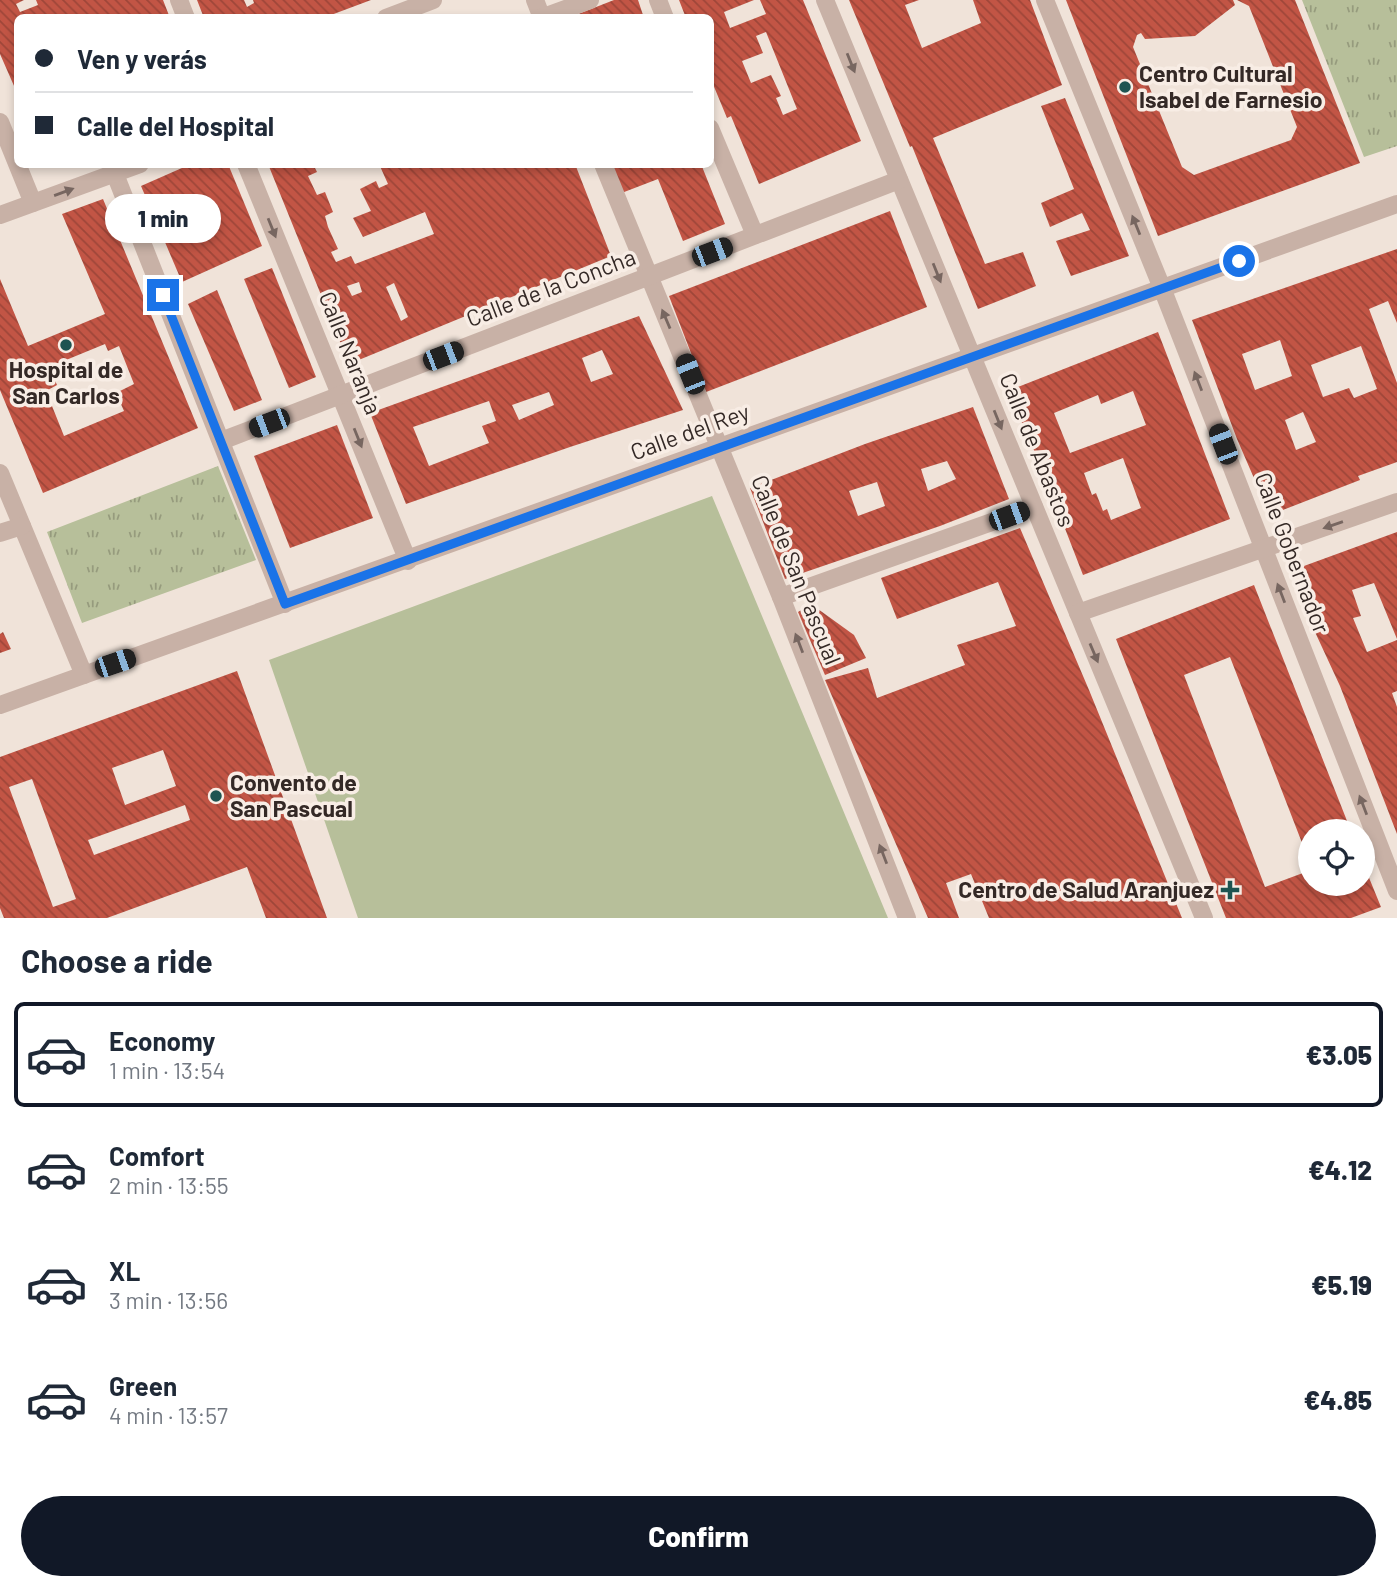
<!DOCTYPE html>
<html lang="en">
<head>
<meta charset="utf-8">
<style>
	:root { --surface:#fff; --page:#f6f6f7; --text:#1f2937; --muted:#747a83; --line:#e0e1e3; --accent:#111827 }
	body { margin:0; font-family:Barlow,sans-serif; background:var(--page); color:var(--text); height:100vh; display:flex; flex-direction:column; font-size:26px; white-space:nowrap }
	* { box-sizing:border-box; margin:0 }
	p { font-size:23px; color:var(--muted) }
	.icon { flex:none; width:38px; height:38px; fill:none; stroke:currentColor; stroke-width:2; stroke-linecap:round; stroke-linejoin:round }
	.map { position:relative; height:918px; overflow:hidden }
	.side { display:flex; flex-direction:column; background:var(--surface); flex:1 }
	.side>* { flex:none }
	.banner { position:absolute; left:14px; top:14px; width:700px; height:154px; border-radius:10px; box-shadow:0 4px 10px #0003; display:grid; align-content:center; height:154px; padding:0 21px; background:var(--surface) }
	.buttons { position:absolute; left:1298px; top:819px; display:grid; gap:14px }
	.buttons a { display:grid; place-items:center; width:77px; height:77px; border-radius:50%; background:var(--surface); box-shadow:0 4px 10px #0003; font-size:35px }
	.end { position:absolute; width:32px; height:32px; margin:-16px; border:9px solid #1a73e8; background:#fff; box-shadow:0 0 0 4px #fff }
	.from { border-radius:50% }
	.bubble { position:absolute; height:49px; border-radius:24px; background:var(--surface); box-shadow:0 4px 10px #0003; font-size:23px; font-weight:800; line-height:49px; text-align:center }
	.car { position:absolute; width:21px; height:42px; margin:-21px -10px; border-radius:9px; box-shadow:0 0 5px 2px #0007; background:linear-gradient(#222 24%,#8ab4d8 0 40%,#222 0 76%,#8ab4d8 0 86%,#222 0) }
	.banner b { display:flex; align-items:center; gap:24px; height:66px; font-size:26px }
	.banner b+b { border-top:2px solid var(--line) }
	.banner i { width:18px; height:18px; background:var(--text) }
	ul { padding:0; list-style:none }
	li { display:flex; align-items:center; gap:21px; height:105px; margin:0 14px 10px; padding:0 7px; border:4px solid transparent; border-radius:10px }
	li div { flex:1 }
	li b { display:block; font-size:26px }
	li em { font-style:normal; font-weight:800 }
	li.current { border-color:var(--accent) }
	li>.icon { width:63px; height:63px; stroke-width:1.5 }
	h2 { padding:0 21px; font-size:32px; line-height:84px }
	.button { display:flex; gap:14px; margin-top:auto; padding:14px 21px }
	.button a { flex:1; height:80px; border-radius:42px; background:var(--accent); color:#fff; font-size:28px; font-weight:800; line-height:80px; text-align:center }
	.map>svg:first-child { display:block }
	.grass { fill:url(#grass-tufts) }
	.garden { fill:#b7bf9a }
	.building { fill:url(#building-back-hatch); fill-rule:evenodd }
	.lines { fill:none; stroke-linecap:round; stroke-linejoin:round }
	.minor { stroke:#c8b1a6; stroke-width:18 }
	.oneway { fill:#776660 }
	.route { stroke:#1a73e8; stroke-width:9 }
	.poi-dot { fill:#1e5451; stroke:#f8ede5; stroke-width:2.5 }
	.labels { text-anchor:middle; stroke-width:7; stroke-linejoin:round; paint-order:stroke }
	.poi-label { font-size:23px; font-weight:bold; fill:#342926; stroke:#f8ede5; text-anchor:start }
	.street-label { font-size:23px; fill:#342926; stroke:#f8ede5 }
</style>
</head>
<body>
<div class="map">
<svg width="1397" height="918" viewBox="0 0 1397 918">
	<defs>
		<pattern id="grass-tufts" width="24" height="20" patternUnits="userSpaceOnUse" patternTransform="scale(1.75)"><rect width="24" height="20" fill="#b7bf9a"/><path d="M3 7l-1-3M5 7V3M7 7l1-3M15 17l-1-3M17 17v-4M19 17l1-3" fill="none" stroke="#969b7d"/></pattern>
		<pattern id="building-back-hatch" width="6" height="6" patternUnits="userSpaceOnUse" patternTransform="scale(1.75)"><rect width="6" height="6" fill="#c25545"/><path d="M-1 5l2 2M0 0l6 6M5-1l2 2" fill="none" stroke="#9e4639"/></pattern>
	</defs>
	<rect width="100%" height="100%" fill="#f0e3d9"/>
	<g class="grass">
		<polygon points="1302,0 1397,0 1397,146 1364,157"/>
		<polygon points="218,466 256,560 82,623 47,532"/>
	</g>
	<polygon class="garden" points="712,496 888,918 358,918 269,660"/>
	<g class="building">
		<polygon points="0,0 24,0 16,4 20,12 38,5 36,0 163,0 170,18 18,18 18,95 0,54"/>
		<polygon points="197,0 244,0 247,7 254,3 253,0 371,0 323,18 204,18"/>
		<polygon points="614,0 638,0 644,18 568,18"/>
		<path d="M679,0H754L724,12L730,28L766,14L760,0H803L861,141L759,184L731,116L727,118L710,77V18H686ZM766,32L797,109L783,115L776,98L781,96L771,75L751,83L742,61L763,53L756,36Z"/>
		<polygon points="849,0 919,0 905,5 922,48 981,23 973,0 1030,0 1062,85 933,138 985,264 1023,252 1036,286 978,309 912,146 910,147"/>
		<polygon points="1066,0 1233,0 1235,5 1195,36 1145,39 1141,33 1137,35 1133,47 1182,167 1194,175 1291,140 1297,127 1249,6 1237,0 1295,0 1360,163 1158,236"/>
		<polygon points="1065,98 1129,256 1071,276 1056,241 1090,230 1082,213 1050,227 1041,203 1074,189 1041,106"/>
		<polygon points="191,164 228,164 262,246 182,282 141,186"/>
		<path d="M268,164H313L317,172L308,176L317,195L325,192L333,212L325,216L328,227L338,249L331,252L336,262L351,256L355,264L434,234L425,212L363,237L353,218L371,211L360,189L376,181L379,188L388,184L379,164H575L611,256L349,364ZM359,282L362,292L352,296L347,286ZM394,283L408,317L401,321L386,287Z"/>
		<polygon points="607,164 701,164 725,224 683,241 658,179 619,194"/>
		<path d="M103,199L198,428L43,493L0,390V279L28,346L105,314L62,214ZM105,344L108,351L119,346L134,384L116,393L124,411L64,436L46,391L57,385L49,367Z"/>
		<polygon points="890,211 927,307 706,392 669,296"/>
		<path d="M1397,249V323L1388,301L1369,309L1397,383V462L1358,476L1360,480L1270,515L1237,439L1192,320ZM1280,340L1292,376L1255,390L1242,354ZM1361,346L1377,389L1354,398L1349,388L1323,397L1311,365ZM1303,412L1316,442L1296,450L1285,420Z"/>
		<polygon points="272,268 316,377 289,388 244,279"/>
		<polygon points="217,290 262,400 234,411 188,304"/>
		<path d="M639,316L683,410L570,447L406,504L370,413ZM602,350L613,374L591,382L582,358ZM549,392L554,405L519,420L512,405ZM489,401L496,421L482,426L489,443L429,466L413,427Z"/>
		<path d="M1158,332L1230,519L1083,575L1040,464L1008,391ZM1133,391L1146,425L1070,453L1054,413L1098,395L1101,404ZM1123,458L1141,508L1111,520L1107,509L1103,511L1096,493L1092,495L1084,473Z"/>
		<path d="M973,407L1009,499L940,526L785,579L750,488L865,444ZM947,461L956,479L928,491L921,469ZM877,482L885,506L858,516L849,491Z"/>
		<polygon points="337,425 373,518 290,548 254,456"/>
		<polygon points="1020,528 1089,690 1182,918 989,918 971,874 946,883 959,918 928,918 825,680 868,668 877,698 965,665 957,645 1016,626 998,582 897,619 881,578"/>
		<polygon points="1397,532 1397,639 1374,583 1352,590 1361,616 1353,618 1367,652 1397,640 1397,691 1392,693 1397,707 1397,834 1340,686 1315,632 1293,570"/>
		<polygon points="1254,585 1351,831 1311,831 1311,866 1230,657 1184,675 1265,887 1311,870 1311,884 1363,884 1363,863 1381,907 1351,918 1226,918 1116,639"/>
		<polygon points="811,604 854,635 866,658 825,675 798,612"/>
		<polygon points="3,632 11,649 0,653 0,634"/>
		<path d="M237,671L327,918H266L247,867L107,918H4L0,908V757ZM163,750L176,786L125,805L112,768ZM32,779L76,899L53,907L9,787ZM185,805L190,820L94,855L88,840Z"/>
	</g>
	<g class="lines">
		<g class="minor">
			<polyline points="179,0 186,18"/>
			<polyline points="535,0 542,18"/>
			<polyline points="658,0 665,18"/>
			<polyline points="825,0 1204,918"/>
			<polyline points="1045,0 1162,288 1397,891"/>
			<polyline points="386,18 433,0"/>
			<polyline points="541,18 590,0"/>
			<polyline points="0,122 33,203"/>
			<polyline points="710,128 755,235"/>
			<polyline points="246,164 408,561"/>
			<polyline points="603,164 781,597 907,918"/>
			<polyline points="115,174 285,604"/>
			<polyline points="0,215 140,164"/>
			<polyline points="221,441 899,180"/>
			<polyline points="0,473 84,675"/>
			<polyline points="0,533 22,526"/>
			<polyline points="781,597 1034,507"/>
			<polyline points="1078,613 1397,502"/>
			<polyline points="0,705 1397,204"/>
		</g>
	</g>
	<defs><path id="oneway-solid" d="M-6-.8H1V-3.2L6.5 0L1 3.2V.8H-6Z" transform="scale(1.75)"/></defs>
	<g class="oneway">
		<use href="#oneway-solid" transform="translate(851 63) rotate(68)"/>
		<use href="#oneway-solid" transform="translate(64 192) rotate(-20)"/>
		<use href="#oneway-solid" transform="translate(1136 225) rotate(-112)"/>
		<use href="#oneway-solid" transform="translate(272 228) rotate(68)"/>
		<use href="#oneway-solid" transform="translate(937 273) rotate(68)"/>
		<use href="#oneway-solid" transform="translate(666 319) rotate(-113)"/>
		<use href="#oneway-solid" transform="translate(1198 381) rotate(-111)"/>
		<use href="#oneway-solid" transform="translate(998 420) rotate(68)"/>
		<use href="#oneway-solid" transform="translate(358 438) rotate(68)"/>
		<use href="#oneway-solid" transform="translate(1333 525) rotate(161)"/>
		<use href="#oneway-solid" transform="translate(1281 593) rotate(-111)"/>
		<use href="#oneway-solid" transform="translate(799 643) rotate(-111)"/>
		<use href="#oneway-solid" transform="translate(1094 653) rotate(67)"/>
		<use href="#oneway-solid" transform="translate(1363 805) rotate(-111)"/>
		<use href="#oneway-solid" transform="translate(883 854) rotate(-111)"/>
	</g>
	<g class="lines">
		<polyline class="route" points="163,295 285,604 1239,261"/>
	</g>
	<g class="poi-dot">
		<circle cx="1125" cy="87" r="7"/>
		<circle cx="66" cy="345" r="7"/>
		<circle cx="216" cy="796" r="7"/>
		<path d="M1226.5 879.5h7v7h7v7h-7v7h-7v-7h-7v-7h7z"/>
	</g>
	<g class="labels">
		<g class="poi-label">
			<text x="1139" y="82">Centro Cultural<tspan x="1139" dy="26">Isabel de Farnesio</tspan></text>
			<text x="66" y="378" text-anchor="middle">Hospital de<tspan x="66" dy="26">San Carlos</tspan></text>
			<text x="230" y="791">Convento de<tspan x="230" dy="26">San Pascual</tspan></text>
			<text x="1214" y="898" text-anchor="end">Centro de Salud Aranjuez</text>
		</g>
		<g class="street-label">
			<text transform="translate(551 288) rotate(-21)" y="8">Calle de la Concha</text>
			<text transform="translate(350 353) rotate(68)" y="8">Calle Naranja</text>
			<text transform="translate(690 432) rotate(-20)" y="8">Calle del Rey</text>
			<text transform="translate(1037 450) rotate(68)" y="8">Calle de Abastos</text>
			<text transform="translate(1292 553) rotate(69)" y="8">Calle Gobernador</text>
			<text transform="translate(796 570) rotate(68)" y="8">Calle de San Pascual</text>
		</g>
	</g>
</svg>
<div class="buttons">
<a><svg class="icon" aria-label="locate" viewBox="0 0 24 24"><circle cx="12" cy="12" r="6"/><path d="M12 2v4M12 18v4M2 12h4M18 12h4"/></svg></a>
</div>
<i class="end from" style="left:1239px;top:261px"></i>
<i class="end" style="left:163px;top:295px"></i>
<div class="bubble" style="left:105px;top:194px;width:116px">1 min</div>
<i class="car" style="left:712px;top:252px;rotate:69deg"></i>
<i class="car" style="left:443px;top:356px;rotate:69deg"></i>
<i class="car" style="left:690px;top:374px;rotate:338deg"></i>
<i class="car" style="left:269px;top:423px;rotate:249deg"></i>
<i class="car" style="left:1223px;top:444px;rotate:339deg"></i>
<i class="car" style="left:1009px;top:516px;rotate:70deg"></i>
<i class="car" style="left:115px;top:663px;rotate:71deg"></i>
<div class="banner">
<b><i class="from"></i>Ven y verás</b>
<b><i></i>Calle del Hospital</b>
</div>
</div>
<section class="side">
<h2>Choose a ride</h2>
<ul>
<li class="current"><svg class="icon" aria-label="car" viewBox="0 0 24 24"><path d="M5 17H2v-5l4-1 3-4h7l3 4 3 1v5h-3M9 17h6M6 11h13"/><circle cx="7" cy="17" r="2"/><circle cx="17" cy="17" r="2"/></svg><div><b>Economy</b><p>1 min · 13:54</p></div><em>€3.05</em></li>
<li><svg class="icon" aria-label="car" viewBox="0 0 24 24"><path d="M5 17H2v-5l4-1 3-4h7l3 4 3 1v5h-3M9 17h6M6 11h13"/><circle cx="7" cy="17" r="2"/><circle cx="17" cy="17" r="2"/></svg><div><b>Comfort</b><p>2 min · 13:55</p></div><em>€4.12</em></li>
<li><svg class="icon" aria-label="car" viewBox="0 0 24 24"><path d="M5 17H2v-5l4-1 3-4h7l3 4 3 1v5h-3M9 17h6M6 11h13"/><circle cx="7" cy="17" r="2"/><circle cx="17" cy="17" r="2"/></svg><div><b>XL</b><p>3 min · 13:56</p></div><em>€5.19</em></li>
<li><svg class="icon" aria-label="car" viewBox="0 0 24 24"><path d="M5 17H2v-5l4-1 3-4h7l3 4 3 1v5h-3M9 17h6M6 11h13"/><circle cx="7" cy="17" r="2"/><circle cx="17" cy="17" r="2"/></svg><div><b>Green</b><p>4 min · 13:57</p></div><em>€4.85</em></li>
</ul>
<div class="button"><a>Confirm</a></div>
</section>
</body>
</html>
